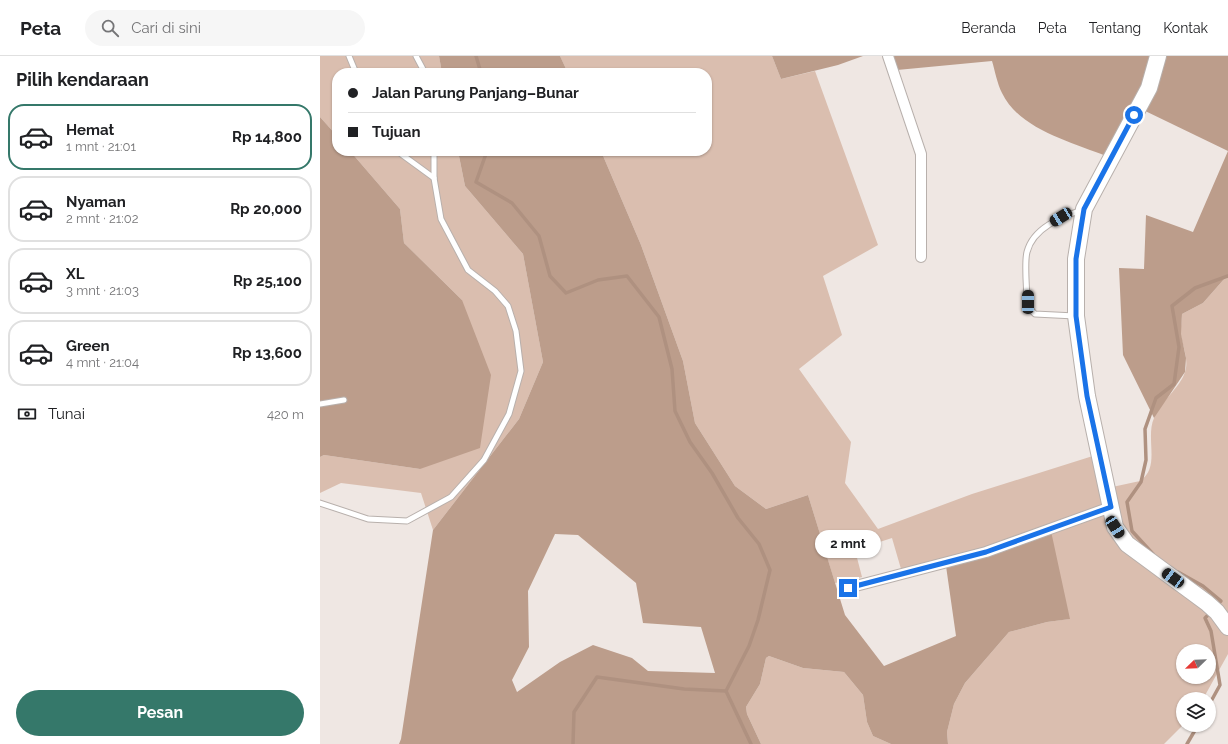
<!DOCTYPE html>
<html lang="id">
<head>
<meta charset="utf-8">
<style>
	:root { --surface:#fff; --page:#f6f6f6; --text:#202124; --muted:#757577; --line:#e0e0e0; --accent:#35786a }
	body { margin:0; font-family:Raleway,sans-serif; background:var(--page); color:var(--text); height:100vh; display:flex; flex-direction:column; font-size:15px; white-space:nowrap }
	* { box-sizing:border-box; margin:0 }
	p { font-size:13px; color:var(--muted) }
	.icon { flex:none; width:22px; height:22px; fill:none; stroke:currentColor; stroke-width:2; stroke-linecap:round; stroke-linejoin:round }
	.map { position:relative; flex:1; overflow:hidden }
	.panel { display:flex; flex-direction:column; background:var(--surface); width:320px }
	.panel>* { flex:none }
	.guide { position:absolute; left:12px; top:12px; width:380px; height:88px; border-radius:16px; box-shadow:0 1px 3px #0004; display:grid; align-content:center; height:88px; padding:0 16px; background:var(--surface) }
	.needle { width:26px; rotate:247deg }
	.controls { position:absolute; left:856px; top:588px; display:grid; gap:8px }
	.controls a { display:grid; place-items:center; width:40px; height:40px; border-radius:50%; background:var(--surface); box-shadow:0 1px 3px #0004; font-size:20px }
	.end { position:absolute; width:18px; height:18px; margin:-9px; border:5px solid #1a73e8; background:#fff; box-shadow:0 0 0 2px #fff }
	.from { border-radius:50% }
	.bubble { position:absolute; height:28px; border-radius:14px; background:var(--surface); box-shadow:0 1px 3px #0004; font-size:13px; font-weight:700; line-height:28px; text-align:center }
	.car { position:absolute; width:12px; height:24px; margin:-12px -6px; border-radius:5px; box-shadow:0 0 3px 1px #0007; background:linear-gradient(#222 24%,#8ab4d8 0 40%,#222 0 76%,#8ab4d8 0 86%,#222 0) }
	.guide b { display:flex; align-items:center; gap:14px; height:38px; font-size:15px }
	.guide b+b { border-top:1px solid var(--line) }
	.guide i { width:10px; height:10px; background:var(--text) }
	ul { padding:0; list-style:none }
	li { display:flex; align-items:center; gap:12px; height:66px; margin:0 8px 6px; padding:0 8px; border:2px solid var(--line); border-radius:16px }
	li div { flex:1 }
	li b { display:block; font-size:15px }
	li em { font-style:normal; font-weight:700 }
	li.active { border-color:var(--accent) }
	li>.icon { width:36px; height:36px; stroke-width:1.5 }
	h2 { padding:0 16px; font-size:18px; line-height:48px }
	.pay { display:flex; align-items:center; gap:10px; height:44px; padding:0 16px; font-size:15px }
	.pay p { margin-inline-start:auto }
	.cta { display:flex; gap:8px; margin-top:auto; padding:8px 16px }
	.cta a { flex:1; height:46px; border-radius:24px; background:var(--accent); color:#fff; font-size:16px; font-weight:700; line-height:46px; text-align:center }
	header { display:flex; align-items:center; gap:24px; box-sizing:border-box; height:56px; padding:0 20px; background:var(--surface); border-bottom:1px solid var(--line) }
	header strong { font-size:19px }
	nav { display:flex; gap:22px; margin-inline-start:auto; font-size:14px }
	.search { width:280px; height:36px; background:var(--page); display:flex; align-items:center; gap:10px; box-sizing:border-box; padding:0 14px; border-radius:22px; color:var(--muted); font-size:15px }
	main { display:flex; flex:1; min-height:0 }
	.map>svg:first-child { display:block }
	.green { fill:#dabeaf; fill-rule:evenodd }
	.forest { fill:#bc9d8b; fill-rule:evenodd }
	.lines { fill:none; stroke-linecap:round; stroke-linejoin:round }
	.stream { stroke:#af9180; stroke-width:3.5 }
	.service-casing { stroke:#b8b0ac; stroke-width:7 }
	.minor-casing { stroke:#b8b0ac; stroke-width:12 }
	.primary-casing { stroke:#b8b0ac; stroke-width:18 }
	.service { stroke:#fff; stroke-width:5 }
	.minor { stroke:#fff; stroke-width:10 }
	.primary { stroke:#fff; stroke-width:16 }
	.route { stroke:#1a73e8; stroke-width:5 }
</style>
</head>
<body>
<header>
<strong>Peta</strong>
<div class="search"><svg class="icon" aria-label="search" viewBox="0 0 24 24"><circle cx="10" cy="10" r="6"/><path d="M15 15l6 6"/></svg>Cari di sini</div>
<nav><a>Beranda</a><a>Peta</a><a>Tentang</a><a>Kontak</a></nav>
</header>
<main>
<section class="panel">
<h2>Pilih kendaraan</h2>
<ul>
<li class="active"><svg class="icon" aria-label="car" viewBox="0 0 24 24"><path d="M5 17H2v-5l4-1 3-4h7l3 4 3 1v5h-3M9 17h6M6 11h13"/><circle cx="7" cy="17" r="2"/><circle cx="17" cy="17" r="2"/></svg><div><b>Hemat</b><p>1 mnt · 21:01</p></div><em>Rp 14,800</em></li>
<li><svg class="icon" aria-label="car" viewBox="0 0 24 24"><path d="M5 17H2v-5l4-1 3-4h7l3 4 3 1v5h-3M9 17h6M6 11h13"/><circle cx="7" cy="17" r="2"/><circle cx="17" cy="17" r="2"/></svg><div><b>Nyaman</b><p>2 mnt · 21:02</p></div><em>Rp 20,000</em></li>
<li><svg class="icon" aria-label="car" viewBox="0 0 24 24"><path d="M5 17H2v-5l4-1 3-4h7l3 4 3 1v5h-3M9 17h6M6 11h13"/><circle cx="7" cy="17" r="2"/><circle cx="17" cy="17" r="2"/></svg><div><b>XL</b><p>3 mnt · 21:03</p></div><em>Rp 25,100</em></li>
<li><svg class="icon" aria-label="car" viewBox="0 0 24 24"><path d="M5 17H2v-5l4-1 3-4h7l3 4 3 1v5h-3M9 17h6M6 11h13"/><circle cx="7" cy="17" r="2"/><circle cx="17" cy="17" r="2"/></svg><div><b>Green</b><p>4 mnt · 21:04</p></div><em>Rp 13,600</em></li>
</ul>
<div class="pay"><svg class="icon" aria-label="cash" viewBox="0 0 24 24"><path d="M3 7h18v10H3z"/><circle cx="12" cy="12" r="2"/></svg>Tunai<p>420 m</p></div>
<div class="cta"><a>Pesan</a></div>
</section>
<div class="map">
<svg width="908" height="688" viewBox="0 0 908 688">
	<rect width="100%" height="100%" fill="#efe7e3"/>
	<g class="green">
		<polygon points="0,0 119,0 122,17 17,17 17,80 0,61"/>
		<path d="M240,0H452L461,23L495,15L558,189L503,220L522,279L479,313L531,386L525,427L558,473L652,438L776,399L783,433L820,425C841,411 825,383 834,362C840,346 860,332 865,316C869,304 863,291 861,280C860,273 862,265 862,258L883,247L905,222H908V598L883,643H863V669L844,688H628L627,676L634,648L645,627L689,576L727,566L749,563L625,503L581,513L572,482L535,494L542,521L515,527L488,439L446,453L415,430L375,367L363,305L321,189L281,95H387V17H248ZM863,595H889V621H863Z"/>
		<polygon points="30,95 138,95 145,130 203,198 223,306 199,363 113,474 101,437 21,427 0,437 0,401 4,399 100,413 142,244 84,187 80,153"/>
		<polygon points="449,600 483,612 524,616 543,639 547,666 553,680 571,688 441,688 427,658 426,651 440,628 446,602"/>
	</g>
	<g class="forest">
		<polygon points="119,0 240,0 248,17 122,17"/>
		<polygon points="452,0 543,0 518,9 461,23"/>
		<path d="M570,0H908V222H905L883,247L862,258L861,278L866,302L865,316L834,362L803,299L799,212L824,213L826,159L873,176L908,95L819,52L786,100C751,86 699,73 682,37C677,27 675,15 672,5L577,14Z"/>
		<polygon points="0,61 17,80 17,95 30,95 80,153 84,187 142,244 171,319 160,392 100,413 4,399 0,401"/>
		<path d="M138,95H281L321,189L363,305L375,367L415,430L446,453L488,439L525,559L564,610L636,580L625,503L582,514L581,513L731,475L750,563L727,566L689,576L645,627L634,648L627,676L628,688H571L553,680L547,666L543,639L524,616L483,612L449,600L446,602L440,628L426,651L427,658L441,688H79L81,683L113,474L199,363L223,306L203,198L145,130ZM235,478L258,479L316,527L323,567L381,571L395,617L328,615L312,602L273,589L240,606L197,636L192,624L209,591L208,535Z"/>
	</g>
	<g class="lines">
		<g class="stream">
			<polyline points="156,0 161,17"/>
			<polyline points="167,95 156,126 192,147 219,180 230,220 246,237 278,224 307,220 339,261 352,313 355,355 370,386 392,417 418,462 439,488 450,514 438,564 429,590 406,635"/>
			<polyline points="833,498 812,475 807,446 821,426 826,404 825,373 836,342 854,328 859,291 852,250 875,232 908,220"/>
			<polyline points="858,516 883,530 901,545 896,550"/>
			<polyline points="406,635 431,688"/>
			<polyline points="889,649 900,629 891,575 885,562 891,556"/>
			<polyline points="253,688 254,656 277,621 364,633 406,635"/>
			<polyline points="867,688 878,669"/>
		</g>
		<g class="service-casing">
			<g id="service">
				<polyline points="29,0 36,17"/>
				<polyline points="96,0 105,17"/>
				<polyline points="77,95 114,122"/>
				<path d="M755,260L715,258L710,253L707,246C707,233 704,207 707,196C713,172 741,161 762,154"/>
				<polyline points="0,348 24,344"/>
				<polyline points="0,447 48,463 87,465 131,441 164,404 189,358 201,315 196,275 188,250 175,235 148,214 121,163 114,122 114,95"/>
			</g>
		</g>
		<g class="minor-casing">
			<g id="minor">
				<polyline points="568,0 601,98 601,201"/>
				<polyline points="528,532 666,496 791,451"/>
			</g>
		</g>
		<g class="primary-casing">
			<polyline id="primary" points="838,0 829,32 764,153 756,203 756,260 767,340 795,471 807,488 887,547 897,556 908,571"/>
		</g>
		<use href="#service" class="service"/>
		<use href="#minor" class="minor"/>
		<use href="#primary" class="primary"/>
	</g>
	<g class="lines">
		<polyline class="route" points="528,532 666,496 791,451 767,340 756,260 756,203 764,153 814,59"/>
	</g>
</svg>
<div class="controls">
<a><svg class="needle" viewBox="-14 -14 28 28"><path d="M0-13l5 13h-10z" fill="#e53935"/><path d="M0 13l5-13h-10z" fill="#757577"/></svg></a>
<a><svg class="icon" aria-label="layers" viewBox="0 0 24 24"><path d="M12 4l9 5-9 5-9-5zM3 14l9 5 9-5"/></svg></a>
</div>
<i class="end from" style="left:814px;top:59px"></i>
<i class="end" style="left:528px;top:532px"></i>
<div class="bubble" style="left:495px;top:474px;width:66px">2 mnt</div>
<i class="car" style="left:741px;top:161px;rotate:238deg"></i>
<i class="car" style="left:708px;top:246px;rotate:0deg"></i>
<i class="car" style="left:795px;top:471px;rotate:147deg"></i>
<i class="car" style="left:853px;top:522px;rotate:306deg"></i>
<div class="guide">
<b><i class="from"></i>Jalan Parung Panjang–Bunar</b>
<b><i></i>Tujuan</b>
</div>
</div>
</main>
</body>
</html>
